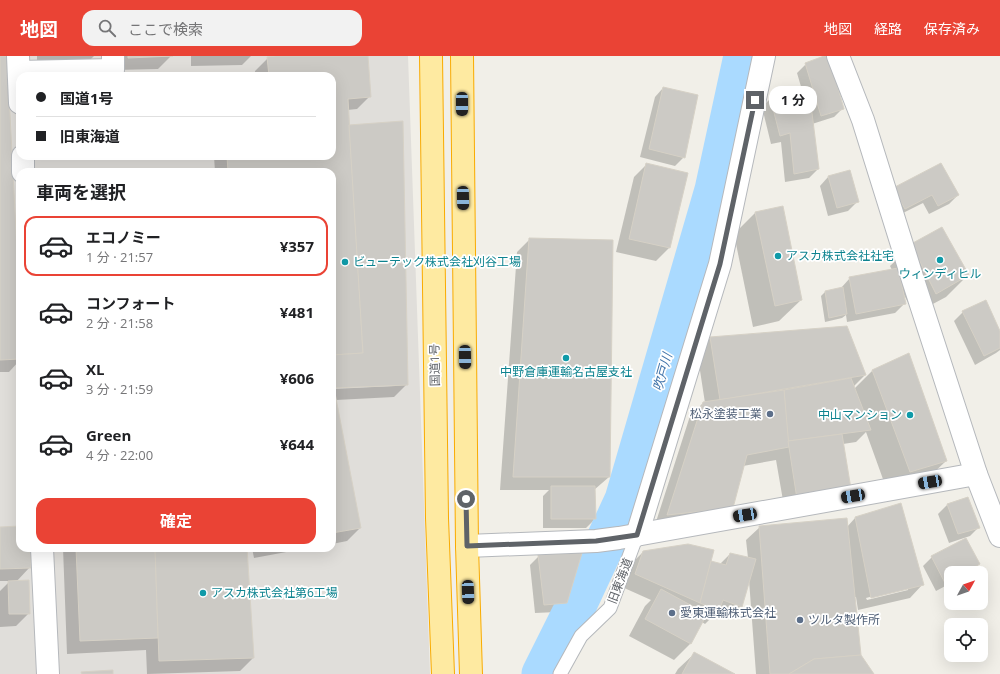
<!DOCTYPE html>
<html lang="ja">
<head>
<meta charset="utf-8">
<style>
	:root { --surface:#fff; --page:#f2f2f2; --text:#202124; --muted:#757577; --line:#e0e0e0; --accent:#ea4335 }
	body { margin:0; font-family:"Open Sans","Noto Sans JP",sans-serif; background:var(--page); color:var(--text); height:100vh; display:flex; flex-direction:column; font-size:15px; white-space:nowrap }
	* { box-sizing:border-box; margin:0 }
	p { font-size:13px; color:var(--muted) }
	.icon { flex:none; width:22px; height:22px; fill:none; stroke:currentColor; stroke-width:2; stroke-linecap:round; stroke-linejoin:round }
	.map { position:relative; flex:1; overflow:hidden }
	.sheet { position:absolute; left:16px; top:112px; width:320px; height:384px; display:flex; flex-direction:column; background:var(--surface); border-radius:12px; box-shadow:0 4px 16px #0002 }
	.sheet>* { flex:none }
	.banner { position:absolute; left:16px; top:16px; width:320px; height:88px; border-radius:12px; box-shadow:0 4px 16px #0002; display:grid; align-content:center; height:88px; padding:0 20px; background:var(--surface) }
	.needle { width:26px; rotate:50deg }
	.tools { position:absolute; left:944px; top:510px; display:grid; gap:8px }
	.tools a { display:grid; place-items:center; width:44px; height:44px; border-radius:8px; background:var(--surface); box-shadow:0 4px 16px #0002; font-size:20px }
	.end { position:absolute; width:18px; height:18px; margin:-9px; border:5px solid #5f6368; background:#fff; box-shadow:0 0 0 2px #fff }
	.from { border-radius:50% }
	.bubble { position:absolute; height:28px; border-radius:12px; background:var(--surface); box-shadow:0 4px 16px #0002; font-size:13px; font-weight:700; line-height:28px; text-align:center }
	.car { position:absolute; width:12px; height:24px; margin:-12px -6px; border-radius:5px; box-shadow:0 0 3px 1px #0007; background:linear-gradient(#222 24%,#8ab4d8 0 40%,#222 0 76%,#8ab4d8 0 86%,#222 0) }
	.banner b { display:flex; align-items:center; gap:14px; height:38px; font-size:15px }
	.banner b+b { border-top:1px solid var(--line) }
	.banner i { width:10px; height:10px; background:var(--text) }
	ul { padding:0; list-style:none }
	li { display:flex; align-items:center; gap:12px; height:60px; margin:0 8px 6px; padding:0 12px; border:2px solid transparent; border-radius:12px }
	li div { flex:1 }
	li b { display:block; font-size:15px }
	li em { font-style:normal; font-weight:700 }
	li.current { border-color:var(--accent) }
	li>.icon { width:36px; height:36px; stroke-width:1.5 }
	h2 { padding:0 20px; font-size:18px; line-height:48px }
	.primary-button { display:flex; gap:8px; margin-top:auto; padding:8px 20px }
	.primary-button a { flex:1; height:46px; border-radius:12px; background:var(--accent); color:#fff; font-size:16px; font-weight:700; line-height:46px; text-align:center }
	header { display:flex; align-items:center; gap:24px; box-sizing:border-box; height:56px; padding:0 20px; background:var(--accent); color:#fff }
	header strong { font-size:19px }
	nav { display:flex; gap:22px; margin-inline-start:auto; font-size:14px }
	.search { width:280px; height:36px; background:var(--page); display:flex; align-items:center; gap:10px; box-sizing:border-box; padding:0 14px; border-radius:12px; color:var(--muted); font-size:15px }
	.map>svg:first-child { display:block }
	.industrial { fill:#e0deda; fill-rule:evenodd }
	.shadow { fill:#0003; fill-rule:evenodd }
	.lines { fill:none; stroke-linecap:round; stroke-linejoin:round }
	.river { stroke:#aadaff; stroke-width:41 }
	.building { fill:#cccac5; stroke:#d6d1c6 }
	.service-casing { stroke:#b5b8bc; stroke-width:15 }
	.minor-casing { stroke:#b5b8bc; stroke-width:24 }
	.trunk-casing { stroke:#f9ab00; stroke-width:24 }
	.service { stroke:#fff; stroke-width:13 }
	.minor { stroke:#fff; stroke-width:22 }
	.trunk { stroke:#feeaa1; stroke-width:22 }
	.route { stroke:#5f6368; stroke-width:5 }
	.culture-dot { fill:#0f9aa8; stroke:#fff; stroke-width:1.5 }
	.service-dot { fill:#5c6f8a; stroke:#fff; stroke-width:1.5 }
	.labels { text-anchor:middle; stroke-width:3.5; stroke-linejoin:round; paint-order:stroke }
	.culture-label { font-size:12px; fill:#0d838f; stroke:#fff; text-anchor:start }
	.street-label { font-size:12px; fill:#5f6368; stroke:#fff }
	.service-label { font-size:12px; fill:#4e5e75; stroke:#fff; text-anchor:start }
	.water-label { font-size:13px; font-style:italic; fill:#4174aa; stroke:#fff }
</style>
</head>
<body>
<header>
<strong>地図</strong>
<div class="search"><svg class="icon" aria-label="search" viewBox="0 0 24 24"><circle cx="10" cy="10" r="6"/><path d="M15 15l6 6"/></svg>ここで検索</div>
<nav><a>地図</a><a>経路</a><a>保存済み</a></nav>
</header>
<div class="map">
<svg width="1000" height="618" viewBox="0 0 1000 618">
	<rect width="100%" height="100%" fill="#f1efe8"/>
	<path class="industrial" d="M0,0H408L430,618H0ZM20,20H332V100H20ZM20,116H332V492H20Z"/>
	<g class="shadow">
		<polygon points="0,0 6,0 20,272 20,304 9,316 0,316"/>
		<polygon points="37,0 94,0 83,11 37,13"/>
		<polygon points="115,0 171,0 158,13 115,14"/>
		<polygon points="191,0 251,0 242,9 191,10"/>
		<polygon points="288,0 367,0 370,40 357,53 347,54 348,70 407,328 394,341 336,344 360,472 347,485 332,488 332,333 395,330 395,328 332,331 332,116 215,116 214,100 332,100 332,20 255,20 255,15 268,2"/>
		<polygon points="827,0 843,52 834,61 812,68 818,113 809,122 785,126 781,86 771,88 762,51 771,42 793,55 807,51 797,17 806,8"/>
		<polygon points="663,32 684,101 675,110 640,101 655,41"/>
		<polygon points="647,108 687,118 669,192 656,205 616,196 634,121"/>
		<polygon points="828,121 857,146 848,155 828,160 820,130"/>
		<polygon points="893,133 958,139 949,148 929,158 923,147 895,161"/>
		<polygon points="755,157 801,244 779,265 753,271 734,178"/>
		<polygon points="530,183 609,421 594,434 595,463 586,472 543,472 543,440 549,434 500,434 517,196"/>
		<polygon points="912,189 968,219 946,241 914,258 902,235 904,248 895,257 847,266 846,259 842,262 825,266 821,240 825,236 841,232 850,222 892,214 890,210"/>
		<polygon points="963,256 1000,277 1000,294 996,297 975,309 954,265"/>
		<polygon points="846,271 865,319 853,331 854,333 873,314 946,405 924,426 888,437 866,376 856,386 843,388 785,456 776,404 743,410 732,452 654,472 690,360 703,347 705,347 697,295 710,282"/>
		<polygon points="967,442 979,471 970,480 949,487 938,458 947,449"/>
		<path d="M855,462L923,528L910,542L858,554L856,541H854L860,600L873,618H756L749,524L741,550L728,563L715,558L705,568L702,566L690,588L674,604L629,580L645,550L651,544L622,531L630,509L643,496L719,509L730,498L748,502L746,484L760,471H847ZM908,531V534L867,544L866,542Z"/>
		<polygon points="20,471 20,492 29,492 30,511 16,526 29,557 16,570 0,571 0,535 10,525 0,525 0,472"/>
		<polygon points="63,492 246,492 253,602 240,615 147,618 146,594 67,598"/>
		<polygon points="252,492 308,492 254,502"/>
		<polygon points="539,500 566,547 557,556 535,557 530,509"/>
		<polygon points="932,501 979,508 970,517 951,517 951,527 936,535 923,510"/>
		<polygon points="695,597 733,618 675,618 678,613"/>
	</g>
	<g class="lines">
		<polyline class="river" points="542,618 572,558 625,444 715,134 744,0"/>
	</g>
	<g class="building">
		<polygon points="0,0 7,0 20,253 20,303 0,304"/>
		<polygon points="128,0 173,0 128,2"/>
		<polygon points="276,0 368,0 371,41 348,43 363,297 332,299 332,116 228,116 227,100 332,100 332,20 269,20 267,1"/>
		<polygon points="824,0 829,0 844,53 821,60 805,7"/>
		<polygon points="663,31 698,39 685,102 649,93"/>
		<polygon points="790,35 794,53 811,49 819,113 794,118 790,77 780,80 770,41"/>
		<polygon points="403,65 408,329 332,332 332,299 363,297 349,69"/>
		<polygon points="646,107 688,117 670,192 629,183"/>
		<polygon points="941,107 959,139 938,150 932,139 905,153 893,132"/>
		<polygon points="850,114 859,146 837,152 828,120"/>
		<polygon points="783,150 802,244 775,250 755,156"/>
		<polygon points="942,171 969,219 936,238 911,188"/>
		<polygon points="529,182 613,184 610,421 513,421"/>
		<polygon points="898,212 906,248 856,258 849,221"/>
		<polygon points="843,231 847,258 829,262 825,235"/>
		<polygon points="986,244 1000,275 1000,292 984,300 962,255"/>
		<polygon points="847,270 866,319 720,344 710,281"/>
		<polygon points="909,297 947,405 910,416 872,314"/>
		<polygon points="851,322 871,374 788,385 784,334"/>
		<polygon points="332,332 334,332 361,472 332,477"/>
		<polygon points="784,334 789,391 747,399 733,452 667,459 703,346"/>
		<polygon points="842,378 851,433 797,443 788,385"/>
		<polygon points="551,430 595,430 596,463 551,463"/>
		<polygon points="968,441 980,472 958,478 947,448"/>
		<polygon points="901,447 924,529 871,542 855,461"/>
		<polygon points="847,462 861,599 814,603 789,618 770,618 759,470"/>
		<polygon points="20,470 20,492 30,492 31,512 0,513 0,471"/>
		<polygon points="966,482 980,508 964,517 951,517 951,524 945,527 931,500"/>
		<polygon points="688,488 714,494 700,547 635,518 643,495"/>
		<polygon points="76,492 155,492 158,582 80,585"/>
		<polygon points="155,492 247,492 254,602 159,605"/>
		<polygon points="582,497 567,547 544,549 538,499"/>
		<polygon points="730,497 756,503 742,551 723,544 719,555 700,547 711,505 726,509"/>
		<polygon points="29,524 30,558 9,558 8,525"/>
		<polygon points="661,533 707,558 691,588 645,563"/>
		<polygon points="694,596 735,618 682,618"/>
		<polygon points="861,599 874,618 789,618 814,603"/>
		<polygon points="113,614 113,618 82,618 81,616"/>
	</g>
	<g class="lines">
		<g class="service-casing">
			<polyline id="service" points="560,618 581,580 610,552 637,479"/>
		</g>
		<g class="minor-casing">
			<g id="minor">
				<polyline points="18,0 20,47"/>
				<polyline points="838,0 863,64 913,224 976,418 1000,480"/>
				<polyline points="19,16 113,14 113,0"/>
				<polyline points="23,100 23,116"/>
				<polyline points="637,479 720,208 764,0"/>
				<polyline points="467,490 596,485 619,482 976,418"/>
				<polyline points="42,492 48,618"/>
			</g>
		</g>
		<g class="trunk-casing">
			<g id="trunk">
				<polyline points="431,0 437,462 443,618"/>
				<polyline points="462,0 467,490 471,618"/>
			</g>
		</g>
		<use href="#service" class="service"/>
		<use href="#minor" class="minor"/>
		<use href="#trunk" class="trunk"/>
	</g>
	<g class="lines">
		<polyline class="route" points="466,443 467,490 596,485 637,479 720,208 755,44"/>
	</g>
	<g class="culture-dot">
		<circle cx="778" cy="200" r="4"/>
		<circle cx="940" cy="204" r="4"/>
		<circle cx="345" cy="206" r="4"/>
		<circle cx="566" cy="302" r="4"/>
		<circle cx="910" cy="359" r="4"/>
		<circle cx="203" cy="537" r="4"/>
	</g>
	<g class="service-dot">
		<circle cx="770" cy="358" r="4"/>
		<circle cx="672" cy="557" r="4"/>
		<circle cx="800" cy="564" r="4"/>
	</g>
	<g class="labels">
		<g class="culture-label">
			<text x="786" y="204">アスカ株式会社社宅</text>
			<text x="353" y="210">ビューテック株式会社刈谷工場</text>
			<text x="940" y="222" text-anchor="middle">ウィンディヒル</text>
			<text x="566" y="320" text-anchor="middle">中野倉庫運輸名古屋支社</text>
			<text x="902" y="363" text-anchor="end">中山マンション</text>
			<text x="211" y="541">アスカ株式会社第6工場</text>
		</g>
		<g class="street-label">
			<text transform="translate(435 309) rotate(-91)" y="4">国道1号</text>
			<text transform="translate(620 525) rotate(-69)" y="4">旧東海道</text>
		</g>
		<g class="service-label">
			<text x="762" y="362" text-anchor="end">松永塗装工業</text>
			<text x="680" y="561">愛東運輸株式会社</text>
			<text x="808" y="568">ツルタ製作所</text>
		</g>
		<g class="water-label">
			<text transform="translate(662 316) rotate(-74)" y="5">吹戸川</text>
		</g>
	</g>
</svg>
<div class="tools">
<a><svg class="needle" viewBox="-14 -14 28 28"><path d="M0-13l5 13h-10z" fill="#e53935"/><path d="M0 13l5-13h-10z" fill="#757577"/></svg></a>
<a><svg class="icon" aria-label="locate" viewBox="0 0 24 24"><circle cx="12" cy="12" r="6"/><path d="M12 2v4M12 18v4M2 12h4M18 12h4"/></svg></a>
</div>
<i class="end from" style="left:466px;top:443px"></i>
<i class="end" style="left:755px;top:44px"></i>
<div class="bubble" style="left:769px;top:30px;width:48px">1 分</div>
<i class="car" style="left:462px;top:48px;rotate:180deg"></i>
<i class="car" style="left:463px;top:142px;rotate:179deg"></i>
<i class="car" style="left:465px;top:301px;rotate:179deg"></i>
<i class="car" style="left:930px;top:426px;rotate:260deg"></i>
<i class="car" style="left:853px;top:440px;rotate:260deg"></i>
<i class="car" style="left:745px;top:459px;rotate:260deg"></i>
<i class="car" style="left:468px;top:536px;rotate:178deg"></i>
<div class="banner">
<b><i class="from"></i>国道1号</b>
<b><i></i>旧東海道</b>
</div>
<section class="sheet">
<h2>車両を選択</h2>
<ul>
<li class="current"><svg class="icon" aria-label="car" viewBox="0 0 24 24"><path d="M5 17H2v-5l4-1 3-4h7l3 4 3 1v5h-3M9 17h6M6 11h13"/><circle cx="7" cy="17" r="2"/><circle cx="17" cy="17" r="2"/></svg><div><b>エコノミー</b><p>1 分 · 21:57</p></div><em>¥357</em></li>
<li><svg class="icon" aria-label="car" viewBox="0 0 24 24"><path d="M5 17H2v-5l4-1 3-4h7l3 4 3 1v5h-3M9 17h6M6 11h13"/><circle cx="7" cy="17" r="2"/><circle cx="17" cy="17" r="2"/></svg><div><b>コンフォート</b><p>2 分 · 21:58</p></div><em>¥481</em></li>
<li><svg class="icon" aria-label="car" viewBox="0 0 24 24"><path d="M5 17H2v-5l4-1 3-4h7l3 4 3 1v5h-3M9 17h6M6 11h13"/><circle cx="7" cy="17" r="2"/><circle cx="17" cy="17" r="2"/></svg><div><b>XL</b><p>3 分 · 21:59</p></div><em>¥606</em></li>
<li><svg class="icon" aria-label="car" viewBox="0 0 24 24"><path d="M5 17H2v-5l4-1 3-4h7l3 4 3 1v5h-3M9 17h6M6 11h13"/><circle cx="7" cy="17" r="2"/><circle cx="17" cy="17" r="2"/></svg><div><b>Green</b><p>4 分 · 22:00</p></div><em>¥644</em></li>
</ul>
<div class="primary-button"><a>確定</a></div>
</section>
</div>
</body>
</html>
